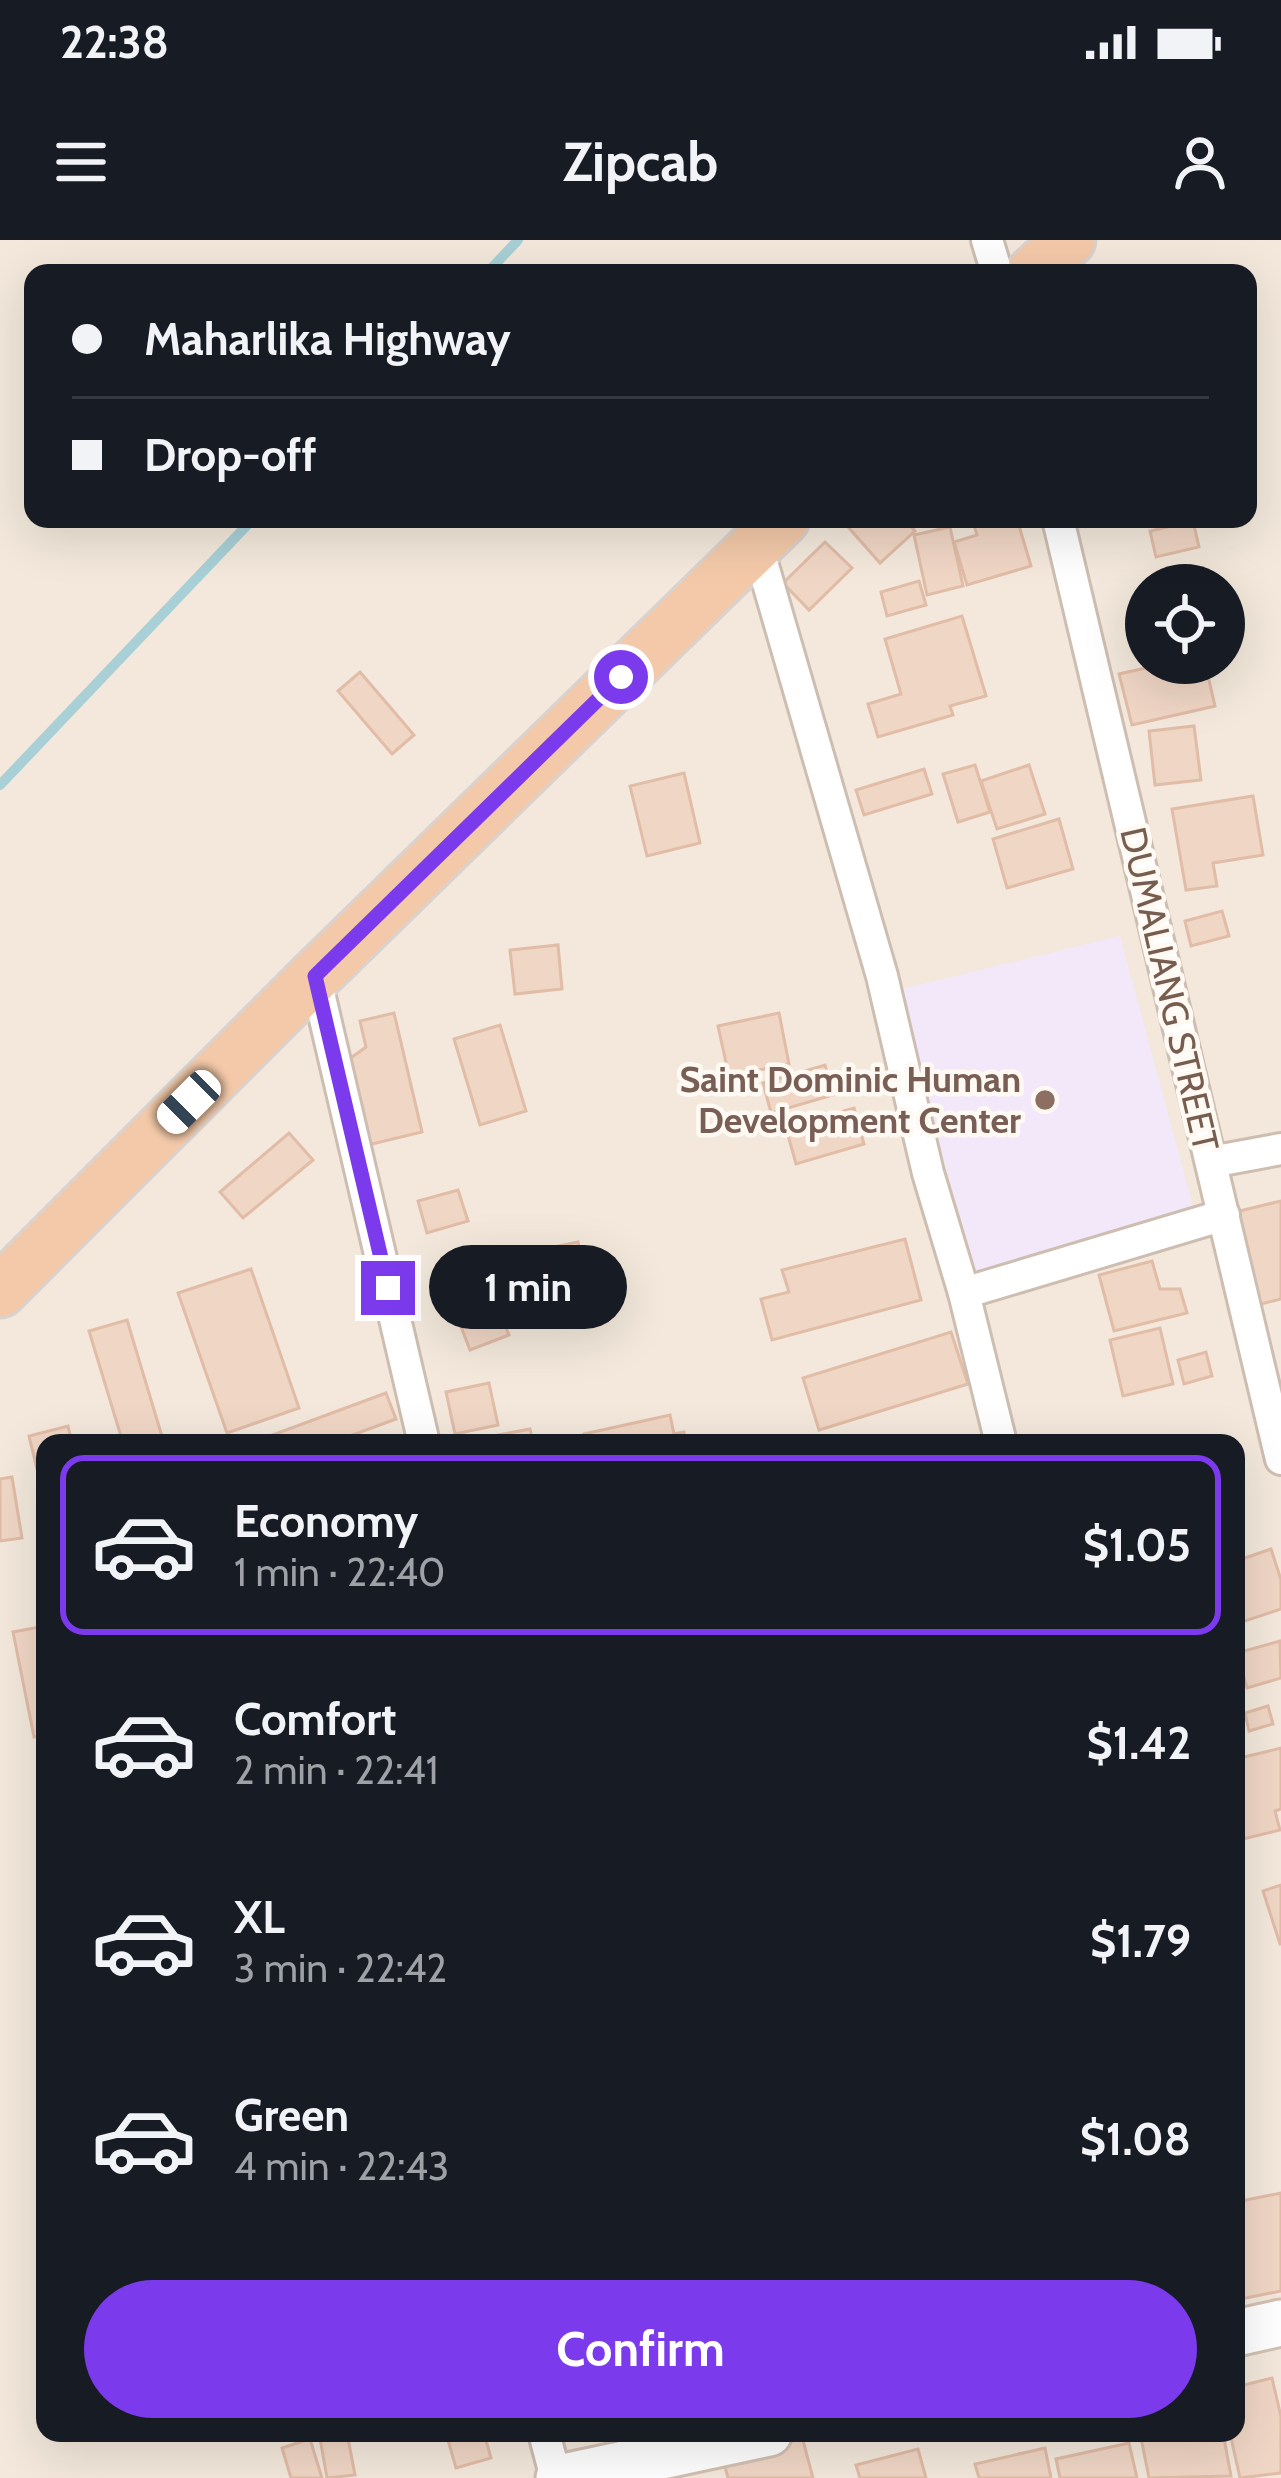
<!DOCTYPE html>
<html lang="en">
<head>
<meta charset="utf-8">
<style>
	:root { --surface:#171b24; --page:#242831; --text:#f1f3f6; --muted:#9ea1a6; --line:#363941; --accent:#7c3aed }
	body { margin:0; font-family:Cabin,sans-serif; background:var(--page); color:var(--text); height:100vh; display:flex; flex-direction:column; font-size:45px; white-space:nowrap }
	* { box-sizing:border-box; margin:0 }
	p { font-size:39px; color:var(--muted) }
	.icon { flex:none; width:66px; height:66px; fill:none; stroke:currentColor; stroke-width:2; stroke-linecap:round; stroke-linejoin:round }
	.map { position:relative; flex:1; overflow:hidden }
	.side { position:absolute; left:36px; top:1194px; width:1209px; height:1008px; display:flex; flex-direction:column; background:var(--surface); border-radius:24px; box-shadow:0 12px 48px #0002 }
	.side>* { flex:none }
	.guide { position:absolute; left:24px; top:24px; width:1233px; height:264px; border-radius:24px; box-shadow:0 12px 48px #0002; display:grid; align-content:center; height:264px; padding:0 48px; background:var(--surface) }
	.buttons { position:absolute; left:1125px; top:324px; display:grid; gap:24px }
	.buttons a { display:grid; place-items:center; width:120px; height:120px; border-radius:50%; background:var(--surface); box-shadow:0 12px 48px #0002; font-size:60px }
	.end { position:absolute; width:54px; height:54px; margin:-27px; border:15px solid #7c3aed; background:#fff; box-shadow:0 0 0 6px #fff }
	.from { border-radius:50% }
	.bubble { position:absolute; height:84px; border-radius:42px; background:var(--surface); box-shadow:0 12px 48px #0002; font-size:39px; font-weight:700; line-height:84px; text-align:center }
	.car { position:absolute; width:36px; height:72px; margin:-36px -18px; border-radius:15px; box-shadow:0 0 9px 3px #0007; background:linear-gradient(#fff 24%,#345 0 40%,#fff 0 76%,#345 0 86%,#fff 0) }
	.guide b { display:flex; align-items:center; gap:42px; height:114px; font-size:45px }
	.guide b+b { border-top:3px solid var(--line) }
	.guide i { width:30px; height:30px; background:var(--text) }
	ul { padding:21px 0 0; list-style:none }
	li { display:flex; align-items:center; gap:36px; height:180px; margin:0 24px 18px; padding:0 24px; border:6px solid transparent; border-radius:24px }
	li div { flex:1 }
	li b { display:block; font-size:45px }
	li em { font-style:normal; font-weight:700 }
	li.selected { border-color:var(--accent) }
	li>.icon { width:108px; height:108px; stroke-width:1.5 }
	.action { display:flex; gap:24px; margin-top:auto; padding:24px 48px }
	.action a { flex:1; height:138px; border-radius:72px; background:var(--accent); color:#fff; font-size:48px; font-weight:700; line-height:138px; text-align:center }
	.status { display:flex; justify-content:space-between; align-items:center; height:84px; padding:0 60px; background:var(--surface); direction:ltr }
	.status svg { height:33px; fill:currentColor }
	header { display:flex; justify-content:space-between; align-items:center; height:156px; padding:0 48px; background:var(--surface); font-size:54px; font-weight:700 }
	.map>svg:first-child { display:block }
	.residential { fill:#f3e8db; fill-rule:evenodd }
	.education { fill:#f2e8f9 }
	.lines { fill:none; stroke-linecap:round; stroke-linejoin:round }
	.stream { stroke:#a8d0d6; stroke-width:10 }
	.building { fill:#f0d6c5; stroke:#e1bca7; stroke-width:3 }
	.minor-casing { stroke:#cebeb1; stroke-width:36 }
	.secondary-casing { stroke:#d3c0b2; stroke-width:51 }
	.trunk-casing { stroke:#d9d2ce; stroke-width:57 }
	.minor { stroke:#fff; stroke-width:30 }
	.secondary { stroke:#fff; stroke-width:45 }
	.trunk { stroke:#f3c9a9; stroke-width:51 }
	.route { stroke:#7c3aed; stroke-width:15 }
	.education-dot { fill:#8d6e63; stroke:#fefaf3; stroke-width:4.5 }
	.labels { text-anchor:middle; stroke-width:9; stroke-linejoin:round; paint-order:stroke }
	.street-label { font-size:36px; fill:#765d4f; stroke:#fefaf3 }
	.education-label { font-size:36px; font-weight:bold; fill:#785e54; stroke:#fefaf3; text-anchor:end }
</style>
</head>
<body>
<div class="status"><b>22:38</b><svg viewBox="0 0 49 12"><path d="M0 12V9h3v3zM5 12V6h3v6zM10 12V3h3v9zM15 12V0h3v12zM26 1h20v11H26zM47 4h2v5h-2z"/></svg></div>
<header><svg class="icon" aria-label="menu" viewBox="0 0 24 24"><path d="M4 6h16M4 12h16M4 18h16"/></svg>Zipcab<svg class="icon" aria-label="person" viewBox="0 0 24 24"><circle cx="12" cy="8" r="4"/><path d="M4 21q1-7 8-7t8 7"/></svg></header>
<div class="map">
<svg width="1281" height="2238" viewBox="0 0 1281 2238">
	<rect width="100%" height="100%" fill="#fcf6ec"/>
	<path class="residential" d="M0,0H1281V2238H0ZM33,33H1248V279H33ZM1146,345H1224V423H1146ZM45,1203H1236V2193H45Z"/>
	<polygon class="education" points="1120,696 1194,970 979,1041 894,751"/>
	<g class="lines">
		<g class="stream">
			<polyline points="487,33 518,0"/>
			<polyline points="0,545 253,279"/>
		</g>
	</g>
	<g class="building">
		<polygon points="841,279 904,279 915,291 880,323"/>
		<polygon points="972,279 1017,279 1031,326 967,345 954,302 977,295"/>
		<polygon points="1193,281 1199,307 1156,317 1150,291"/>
		<polygon points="950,287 963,346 927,355 914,295"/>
		<polygon points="825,302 852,328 809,370 783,343"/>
		<polygon points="919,341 926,365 887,376 881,352"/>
		<polygon points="962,376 986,456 950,466 953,475 878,497 868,464 901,454 885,399"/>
		<polygon points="1168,423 1205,423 1215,466 1132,485 1119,434"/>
		<polygon points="360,432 414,495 392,514 338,451"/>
		<polygon points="1194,486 1201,540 1155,545 1149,491"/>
		<polygon points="975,525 990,572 958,582 943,534"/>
		<polygon points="1029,525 1045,574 997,589 981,541"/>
		<polygon points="924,529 932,554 864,575 856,550"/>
		<polygon points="684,533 700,603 647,616 630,546"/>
		<polygon points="1253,556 1263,615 1213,623 1217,646 1186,650 1172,569"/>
		<polygon points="1059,579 1073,629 1007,648 993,599"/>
		<polygon points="1222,671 1229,696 1191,706 1185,681"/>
		<polygon points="558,705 562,749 515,754 510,710"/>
		<polygon points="394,773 422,892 364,906 345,822 366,807 360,781"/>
		<polygon points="779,773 789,824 729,836 718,786"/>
		<polygon points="500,785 526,871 480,885 454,799"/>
		<polygon points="825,825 833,855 771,873 763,843"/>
		<polygon points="854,868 864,904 796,924 786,888"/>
		<polygon points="289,893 313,920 243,978 220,952"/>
		<polygon points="458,950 468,981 427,993 418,961"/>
		<polygon points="1281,961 1281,1059 1257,1065 1235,972"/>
		<polygon points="905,999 921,1060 772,1100 761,1059 789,1052 782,1030"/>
		<polygon points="578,1002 594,1073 534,1086 519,1014"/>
		<polygon points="1152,1021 1160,1049 1180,1049 1187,1073 1114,1091 1099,1035"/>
		<polygon points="251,1029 299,1168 227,1193 178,1053"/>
		<polygon points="488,1042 509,1095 470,1110 450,1058"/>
		<polygon points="127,1080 164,1203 123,1203 89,1091"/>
		<polygon points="1160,1088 1173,1144 1123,1156 1110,1100"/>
		<polygon points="951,1092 968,1144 819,1190 803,1138"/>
		<polygon points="1206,1112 1212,1136 1184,1144 1178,1120"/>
		<polygon points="489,1143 498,1185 455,1194 446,1152"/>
		<polygon points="386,1153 396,1179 331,1203 251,1203"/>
		<polygon points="670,1175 674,1194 684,1192 686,1203 586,1203 584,1194"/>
		<polygon points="68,1186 72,1203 45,1203 42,1250 29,1196"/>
		<polygon points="530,1189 533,1203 500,1203 498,1195"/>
		<polygon points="12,1237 22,1298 0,1301 0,1239"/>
		<polygon points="1271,1309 1281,1340 1281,1369 1236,1384 1236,1321"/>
		<polygon points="45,1386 45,1495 34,1497 13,1392"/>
		<polygon points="1280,1401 1281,1438 1247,1448 1237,1413"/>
		<polygon points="1268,1466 1273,1484 1249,1491 1245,1473"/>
		<polygon points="1281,1508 1281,1569 1275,1571 1280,1590 1243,1599 1236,1574 1236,1519"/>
		<polygon points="1281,1645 1281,1704 1280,1704 1263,1651"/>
		<polygon points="1281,1953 1281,2051 1236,2060 1236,1962"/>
		<polygon points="1272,2138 1281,2177 1281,2233 1240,2238 1230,2193 1236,2193 1236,2147"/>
		<polygon points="319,2193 347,2193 355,2235 327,2238"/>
		<polygon points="446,2193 484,2193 491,2218 456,2228"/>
		<polygon points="801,2193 813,2238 728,2238 721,2212"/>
		<polygon points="1167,2193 1223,2193 1231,2236 1149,2238 1141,2198"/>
		<polygon points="310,2199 322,2238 291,2238 282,2208"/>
		<polygon points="1129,2203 1137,2238 1060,2238 1056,2219"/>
		<polygon points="1045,2208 1051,2238 979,2238 975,2224"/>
		<polygon points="918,2209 926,2238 860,2238 856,2225"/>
	</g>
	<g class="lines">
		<g class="minor-casing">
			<g id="minor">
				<polyline points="987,0 997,33"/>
				<polyline points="1058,279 1281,1219"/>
				<polyline points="757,305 882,736 928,933 964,1053 1001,1203"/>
				<polyline points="315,736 424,1203"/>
				<polyline points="1211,922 1281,909"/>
				<polyline points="964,1053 1224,975"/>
				<polyline points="544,2193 556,2238"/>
			</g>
		</g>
		<g class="secondary-casing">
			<g id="secondary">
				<polyline points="1236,2093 1281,2083"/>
				<polyline points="559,2238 769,2193"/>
			</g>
		</g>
		<g class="trunk-casing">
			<g id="trunk">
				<polyline points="1033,33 1069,0"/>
				<polyline points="0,1051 315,736 783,279"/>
			</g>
		</g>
		<use href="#minor" class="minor"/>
		<use href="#secondary" class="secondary"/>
		<use href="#trunk" class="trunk"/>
	</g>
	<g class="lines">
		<polyline class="route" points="388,1048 315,736 621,437"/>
	</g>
	<circle class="education-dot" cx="1045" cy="860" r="12"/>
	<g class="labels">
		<g class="street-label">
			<text transform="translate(1170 749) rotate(77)" y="13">DUMALIANG STREET</text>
		</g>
		<g class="education-label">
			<text x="1021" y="852">Saint Dominic Human<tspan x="1021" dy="41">Development Center</tspan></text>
		</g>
	</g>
</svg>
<div class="buttons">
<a><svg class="icon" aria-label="locate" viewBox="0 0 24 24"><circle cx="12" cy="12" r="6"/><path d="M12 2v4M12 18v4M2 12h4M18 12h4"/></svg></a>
</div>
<i class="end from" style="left:621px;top:437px"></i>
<i class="end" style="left:388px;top:1048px"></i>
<div class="bubble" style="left:429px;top:1005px;width:198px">1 min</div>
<i class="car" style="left:189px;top:862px;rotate:225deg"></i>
<div class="guide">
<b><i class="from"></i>Maharlika Highway</b>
<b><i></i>Drop-off</b>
</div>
<section class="side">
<ul>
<li class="selected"><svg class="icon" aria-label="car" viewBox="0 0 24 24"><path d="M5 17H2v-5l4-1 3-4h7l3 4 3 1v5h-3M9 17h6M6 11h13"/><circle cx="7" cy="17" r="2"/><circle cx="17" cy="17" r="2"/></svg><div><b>Economy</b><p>1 min · 22:40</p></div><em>$1.05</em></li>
<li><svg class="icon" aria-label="car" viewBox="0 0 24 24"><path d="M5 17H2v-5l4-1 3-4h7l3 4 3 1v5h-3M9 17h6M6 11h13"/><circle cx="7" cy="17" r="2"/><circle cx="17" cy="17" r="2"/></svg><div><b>Comfort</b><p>2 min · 22:41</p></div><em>$1.42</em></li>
<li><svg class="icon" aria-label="car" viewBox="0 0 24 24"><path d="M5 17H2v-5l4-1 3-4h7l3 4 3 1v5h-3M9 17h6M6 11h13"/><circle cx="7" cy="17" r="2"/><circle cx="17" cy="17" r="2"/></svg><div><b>XL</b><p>3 min · 22:42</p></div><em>$1.79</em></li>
<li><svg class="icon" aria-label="car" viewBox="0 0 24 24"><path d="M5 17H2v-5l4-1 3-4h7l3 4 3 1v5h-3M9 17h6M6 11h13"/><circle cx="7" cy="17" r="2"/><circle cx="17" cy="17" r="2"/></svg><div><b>Green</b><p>4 min · 22:43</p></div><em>$1.08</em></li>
</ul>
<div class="action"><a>Confirm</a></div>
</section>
</div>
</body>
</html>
